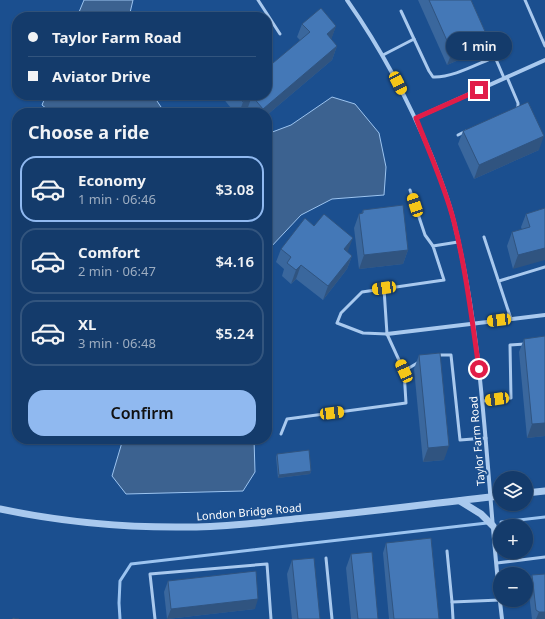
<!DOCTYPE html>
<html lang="en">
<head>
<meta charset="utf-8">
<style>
	:root { --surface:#143b6b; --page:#214673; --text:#f1f3f6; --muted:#9dadc1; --line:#33557e; --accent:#90b9f0 }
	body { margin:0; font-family:"Noto Sans",sans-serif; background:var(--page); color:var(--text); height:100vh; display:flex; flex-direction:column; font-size:15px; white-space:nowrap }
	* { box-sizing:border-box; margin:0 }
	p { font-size:13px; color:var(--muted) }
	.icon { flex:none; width:22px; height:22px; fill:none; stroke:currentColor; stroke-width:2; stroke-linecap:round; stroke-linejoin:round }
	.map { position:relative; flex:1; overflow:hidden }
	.panel { position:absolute; left:12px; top:108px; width:260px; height:336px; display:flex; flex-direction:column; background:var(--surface); border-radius:16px; box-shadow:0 1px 3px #0004,0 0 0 1px var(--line) }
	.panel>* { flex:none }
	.hud { position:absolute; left:12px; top:12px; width:260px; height:88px; border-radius:16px; box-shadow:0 1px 3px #0004,0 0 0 1px var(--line); display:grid; align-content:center; height:88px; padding:0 16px; background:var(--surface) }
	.controls { position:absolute; left:493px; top:471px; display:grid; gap:8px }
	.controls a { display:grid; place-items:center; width:40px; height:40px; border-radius:50%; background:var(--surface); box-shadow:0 1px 3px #0004,0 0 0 1px var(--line); font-size:20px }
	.end { position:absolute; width:18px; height:18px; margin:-9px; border:5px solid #e11d48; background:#fff; box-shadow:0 0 0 2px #fff }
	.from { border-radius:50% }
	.bubble { position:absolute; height:28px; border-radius:14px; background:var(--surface); box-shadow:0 1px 3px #0004,0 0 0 1px var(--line); font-size:13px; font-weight:600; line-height:28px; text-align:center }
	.car { position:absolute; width:12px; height:24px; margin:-12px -6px; border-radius:5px; box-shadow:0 0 3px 1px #0007; background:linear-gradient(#f5c518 24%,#345 0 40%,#f5c518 0 76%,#345 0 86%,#f5c518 0) }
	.hud b { display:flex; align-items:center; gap:14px; height:38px; font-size:15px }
	.hud b+b { border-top:1px solid var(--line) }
	.hud i { width:10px; height:10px; background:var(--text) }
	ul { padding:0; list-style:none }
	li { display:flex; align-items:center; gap:12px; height:66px; margin:0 8px 6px; padding:0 8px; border:2px solid var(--line); border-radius:16px }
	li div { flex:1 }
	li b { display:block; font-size:15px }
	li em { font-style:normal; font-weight:600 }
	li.on { border-color:var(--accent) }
	li>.icon { width:36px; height:36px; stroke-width:1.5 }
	h2 { padding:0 16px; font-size:18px; line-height:48px }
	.button { display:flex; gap:8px; margin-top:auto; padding:8px 16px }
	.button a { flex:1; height:46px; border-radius:16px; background:var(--accent); color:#111; font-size:16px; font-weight:600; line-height:46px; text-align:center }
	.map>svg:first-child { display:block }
	.water { fill:#3c6290; stroke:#9cc4f0 }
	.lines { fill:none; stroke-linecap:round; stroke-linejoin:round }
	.stream { stroke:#9cc4f0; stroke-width:3 }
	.service { stroke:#a9c9ee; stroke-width:3 }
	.minor { stroke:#a9c9ee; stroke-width:4 }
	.tertiary { stroke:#a9c9ee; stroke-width:7 }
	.wall { fill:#3a679d }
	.shaded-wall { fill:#305480 }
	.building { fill:#4478b7; stroke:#305480 }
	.route { stroke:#e11d48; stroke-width:5 }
	.labels { text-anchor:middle; stroke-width:4; stroke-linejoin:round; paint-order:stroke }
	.street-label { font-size:11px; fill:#fff; stroke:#1b4f8f }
</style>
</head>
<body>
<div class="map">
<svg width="545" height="619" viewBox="0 0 545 619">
	<rect width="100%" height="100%" fill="#1b4f8f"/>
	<g class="water">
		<polygon points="84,0 133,0 129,17 77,17"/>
		<polygon points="46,95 153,95 165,113 52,113 42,105"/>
		<polygon points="332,97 355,104 379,133 386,167 384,195 332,199 301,215 269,249 267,255 267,134 291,125"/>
		<polygon points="123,439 254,439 255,472 243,491 126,494 112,476"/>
	</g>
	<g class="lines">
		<g class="stream">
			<polyline points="501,522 545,517"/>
			<polyline points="120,619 119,603 120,581 131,564 487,523"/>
		</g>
		<g class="service">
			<polyline points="258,0 280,34"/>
			<polyline points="525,0 545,46"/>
			<polyline points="401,11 414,39"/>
			<path d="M383,55L414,39L429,71L433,77C452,78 477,64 495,57L504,78"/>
			<polyline points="507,77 518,103 518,107 517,108"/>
			<polyline points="458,135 466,131"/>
			<polyline points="410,190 425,235 433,246"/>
			<polyline points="484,237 511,319"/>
			<polyline points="499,281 545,267"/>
			<polyline points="387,334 363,333 337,323 341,313 362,292 444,280 433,246 458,242"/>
			<polyline points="437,355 451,355 460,440 486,438"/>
			<polyline points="404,371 419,362"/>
			<polyline points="483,401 511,398 510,345 525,344"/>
			<polyline points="281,434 287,419 406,403 404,371 387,334 384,289"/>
			<polyline points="447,551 452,602 500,600"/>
			<polyline points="326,558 332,619"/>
			<polyline points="497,563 545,557"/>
			<polyline points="452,602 453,619"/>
			<polyline points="155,619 150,574 267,564 271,619"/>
		</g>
		<g class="minor">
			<path d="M347,0C382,50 409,101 432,157C440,178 449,200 454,222C486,352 486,487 502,619"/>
			<polyline points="416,118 545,60"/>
			<polyline points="387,334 545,315"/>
		</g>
		<g class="tertiary">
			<polyline points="526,493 545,491"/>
			<polyline points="460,501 481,514 493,526"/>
			<path d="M0,509C62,522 126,528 190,527C228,527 266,522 304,518C370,512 435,503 500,496"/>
		</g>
	</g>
	<g class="wall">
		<polygon points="418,0 471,0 487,36 482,50 447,65"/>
		<polygon points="302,24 336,26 331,39 337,46 332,60 267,115 267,113 249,113 247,110 242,113 235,113 222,97 223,95 267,95 300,40 297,37"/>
		<polygon points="463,131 539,150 474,179 458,144"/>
		<polygon points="545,208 513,269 507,246 512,232 522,230 521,227 526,214"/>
		<polygon points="363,210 408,250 403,264 359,269 354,228 359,214 361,214"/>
		<polygon points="314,226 352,256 347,269 323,300 296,279 291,284 282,276 284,269 276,262 281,249"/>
		<polygon points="524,339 545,436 527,438 519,352"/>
		<polygon points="419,355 444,460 423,462 414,369"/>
		<polygon points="277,454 311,471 310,474 278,478 276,457"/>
		<polygon points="386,543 439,619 389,619 383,553"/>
		<polygon points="351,554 378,619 351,619 346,568"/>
		<polygon points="292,560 320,619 292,619 287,574"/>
		<polygon points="532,575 545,619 532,619 528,586"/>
		<polygon points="168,581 255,609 167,619 164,592"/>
	</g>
	<g class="shaded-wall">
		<polygon points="336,26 331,40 327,34"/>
		<polygon points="487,36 482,50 447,65 452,52"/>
		<polygon points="337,46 332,60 267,115 267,113 261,113 263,109"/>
		<polygon points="252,96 247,110 242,113 239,113 243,102"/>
		<polygon points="544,136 539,150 474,179 479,165"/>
		<polygon points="353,238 348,251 339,262 344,249"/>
		<polygon points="545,248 545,260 513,269 518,255"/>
		<polygon points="408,250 403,264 359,269 364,255"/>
		<polygon points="352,256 347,269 323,300 328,286"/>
		<polygon points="301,265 296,279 291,284 296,270"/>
		<polygon points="545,423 545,436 527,438 532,424"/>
		<polygon points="449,446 444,460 423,462 428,448"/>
		<polygon points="311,471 310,474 278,478 279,475"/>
		<polygon points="258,599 255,609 167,619 171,609"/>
		<polygon points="539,612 545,612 545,619 536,619"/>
	</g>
	<g class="building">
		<polygon points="429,0 471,0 487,36 452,52"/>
		<polygon points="321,8 336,26 327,34 337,46 263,109 252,96 243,102 236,95 267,95 267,68 310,32 302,24"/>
		<polygon points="528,102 544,136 479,165 463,131"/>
		<polygon points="403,205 408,250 364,255 359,214 363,213 363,210"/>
		<polygon points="545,208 545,248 518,255 512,232 530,227 526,214"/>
		<polygon points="324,214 353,238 344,249 352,256 328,286 301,265 296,270 287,263 291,257 281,249 305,218 314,226"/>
		<polygon points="545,336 545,423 532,424 524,339"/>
		<polygon points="440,353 449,446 428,448 419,355"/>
		<polygon points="309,450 311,471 279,475 277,454"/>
		<polygon points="431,538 439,619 394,619 386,543"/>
		<polygon points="372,552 378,619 358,619 351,554"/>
		<polygon points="314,558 320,619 298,619 292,560"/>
		<polygon points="256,571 258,599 171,609 168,581"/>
		<polygon points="545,574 545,612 539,612 536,610 532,575"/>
		<polygon points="13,618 19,619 12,619"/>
	</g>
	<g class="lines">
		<path class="route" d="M479,90L416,118C429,152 445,186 454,222C466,270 472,320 479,369"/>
	</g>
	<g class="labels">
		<g class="street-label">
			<text transform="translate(477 441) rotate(-95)" y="4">Taylor Farm Road</text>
			<text transform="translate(249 512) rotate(-5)" y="4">London Bridge Road</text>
		</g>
	</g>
</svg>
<div class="controls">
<a><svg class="icon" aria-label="layers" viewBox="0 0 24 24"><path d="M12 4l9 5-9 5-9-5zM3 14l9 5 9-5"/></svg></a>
<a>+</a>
<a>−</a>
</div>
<i class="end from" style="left:479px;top:369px"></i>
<i class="end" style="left:479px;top:90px"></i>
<div class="bubble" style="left:446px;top:32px;width:66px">1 min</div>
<i class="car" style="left:398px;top:83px;rotate:153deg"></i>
<i class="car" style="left:415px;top:205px;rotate:342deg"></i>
<i class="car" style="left:384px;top:288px;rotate:262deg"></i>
<i class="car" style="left:499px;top:320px;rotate:263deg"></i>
<i class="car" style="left:404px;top:371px;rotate:336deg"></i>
<i class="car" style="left:497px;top:399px;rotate:262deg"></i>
<i class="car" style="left:332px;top:413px;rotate:83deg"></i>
<div class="hud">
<b><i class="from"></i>Taylor Farm Road</b>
<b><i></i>Aviator Drive</b>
</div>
<section class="panel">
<h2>Choose a ride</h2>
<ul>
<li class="on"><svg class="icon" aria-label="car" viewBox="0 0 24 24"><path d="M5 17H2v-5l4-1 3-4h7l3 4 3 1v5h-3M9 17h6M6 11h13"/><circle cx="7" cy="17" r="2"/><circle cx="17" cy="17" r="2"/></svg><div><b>Economy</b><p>1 min · 06:46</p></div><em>$3.08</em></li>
<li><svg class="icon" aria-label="car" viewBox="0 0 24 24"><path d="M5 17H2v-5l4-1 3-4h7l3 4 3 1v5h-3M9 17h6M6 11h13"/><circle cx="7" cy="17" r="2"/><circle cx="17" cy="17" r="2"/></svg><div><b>Comfort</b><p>2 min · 06:47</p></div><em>$4.16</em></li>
<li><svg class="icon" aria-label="car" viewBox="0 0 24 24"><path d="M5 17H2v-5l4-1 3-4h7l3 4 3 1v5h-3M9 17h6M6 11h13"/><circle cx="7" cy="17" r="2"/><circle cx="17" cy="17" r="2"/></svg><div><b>XL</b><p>3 min · 06:48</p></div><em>$5.24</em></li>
</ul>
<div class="button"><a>Confirm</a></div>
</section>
</div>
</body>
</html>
